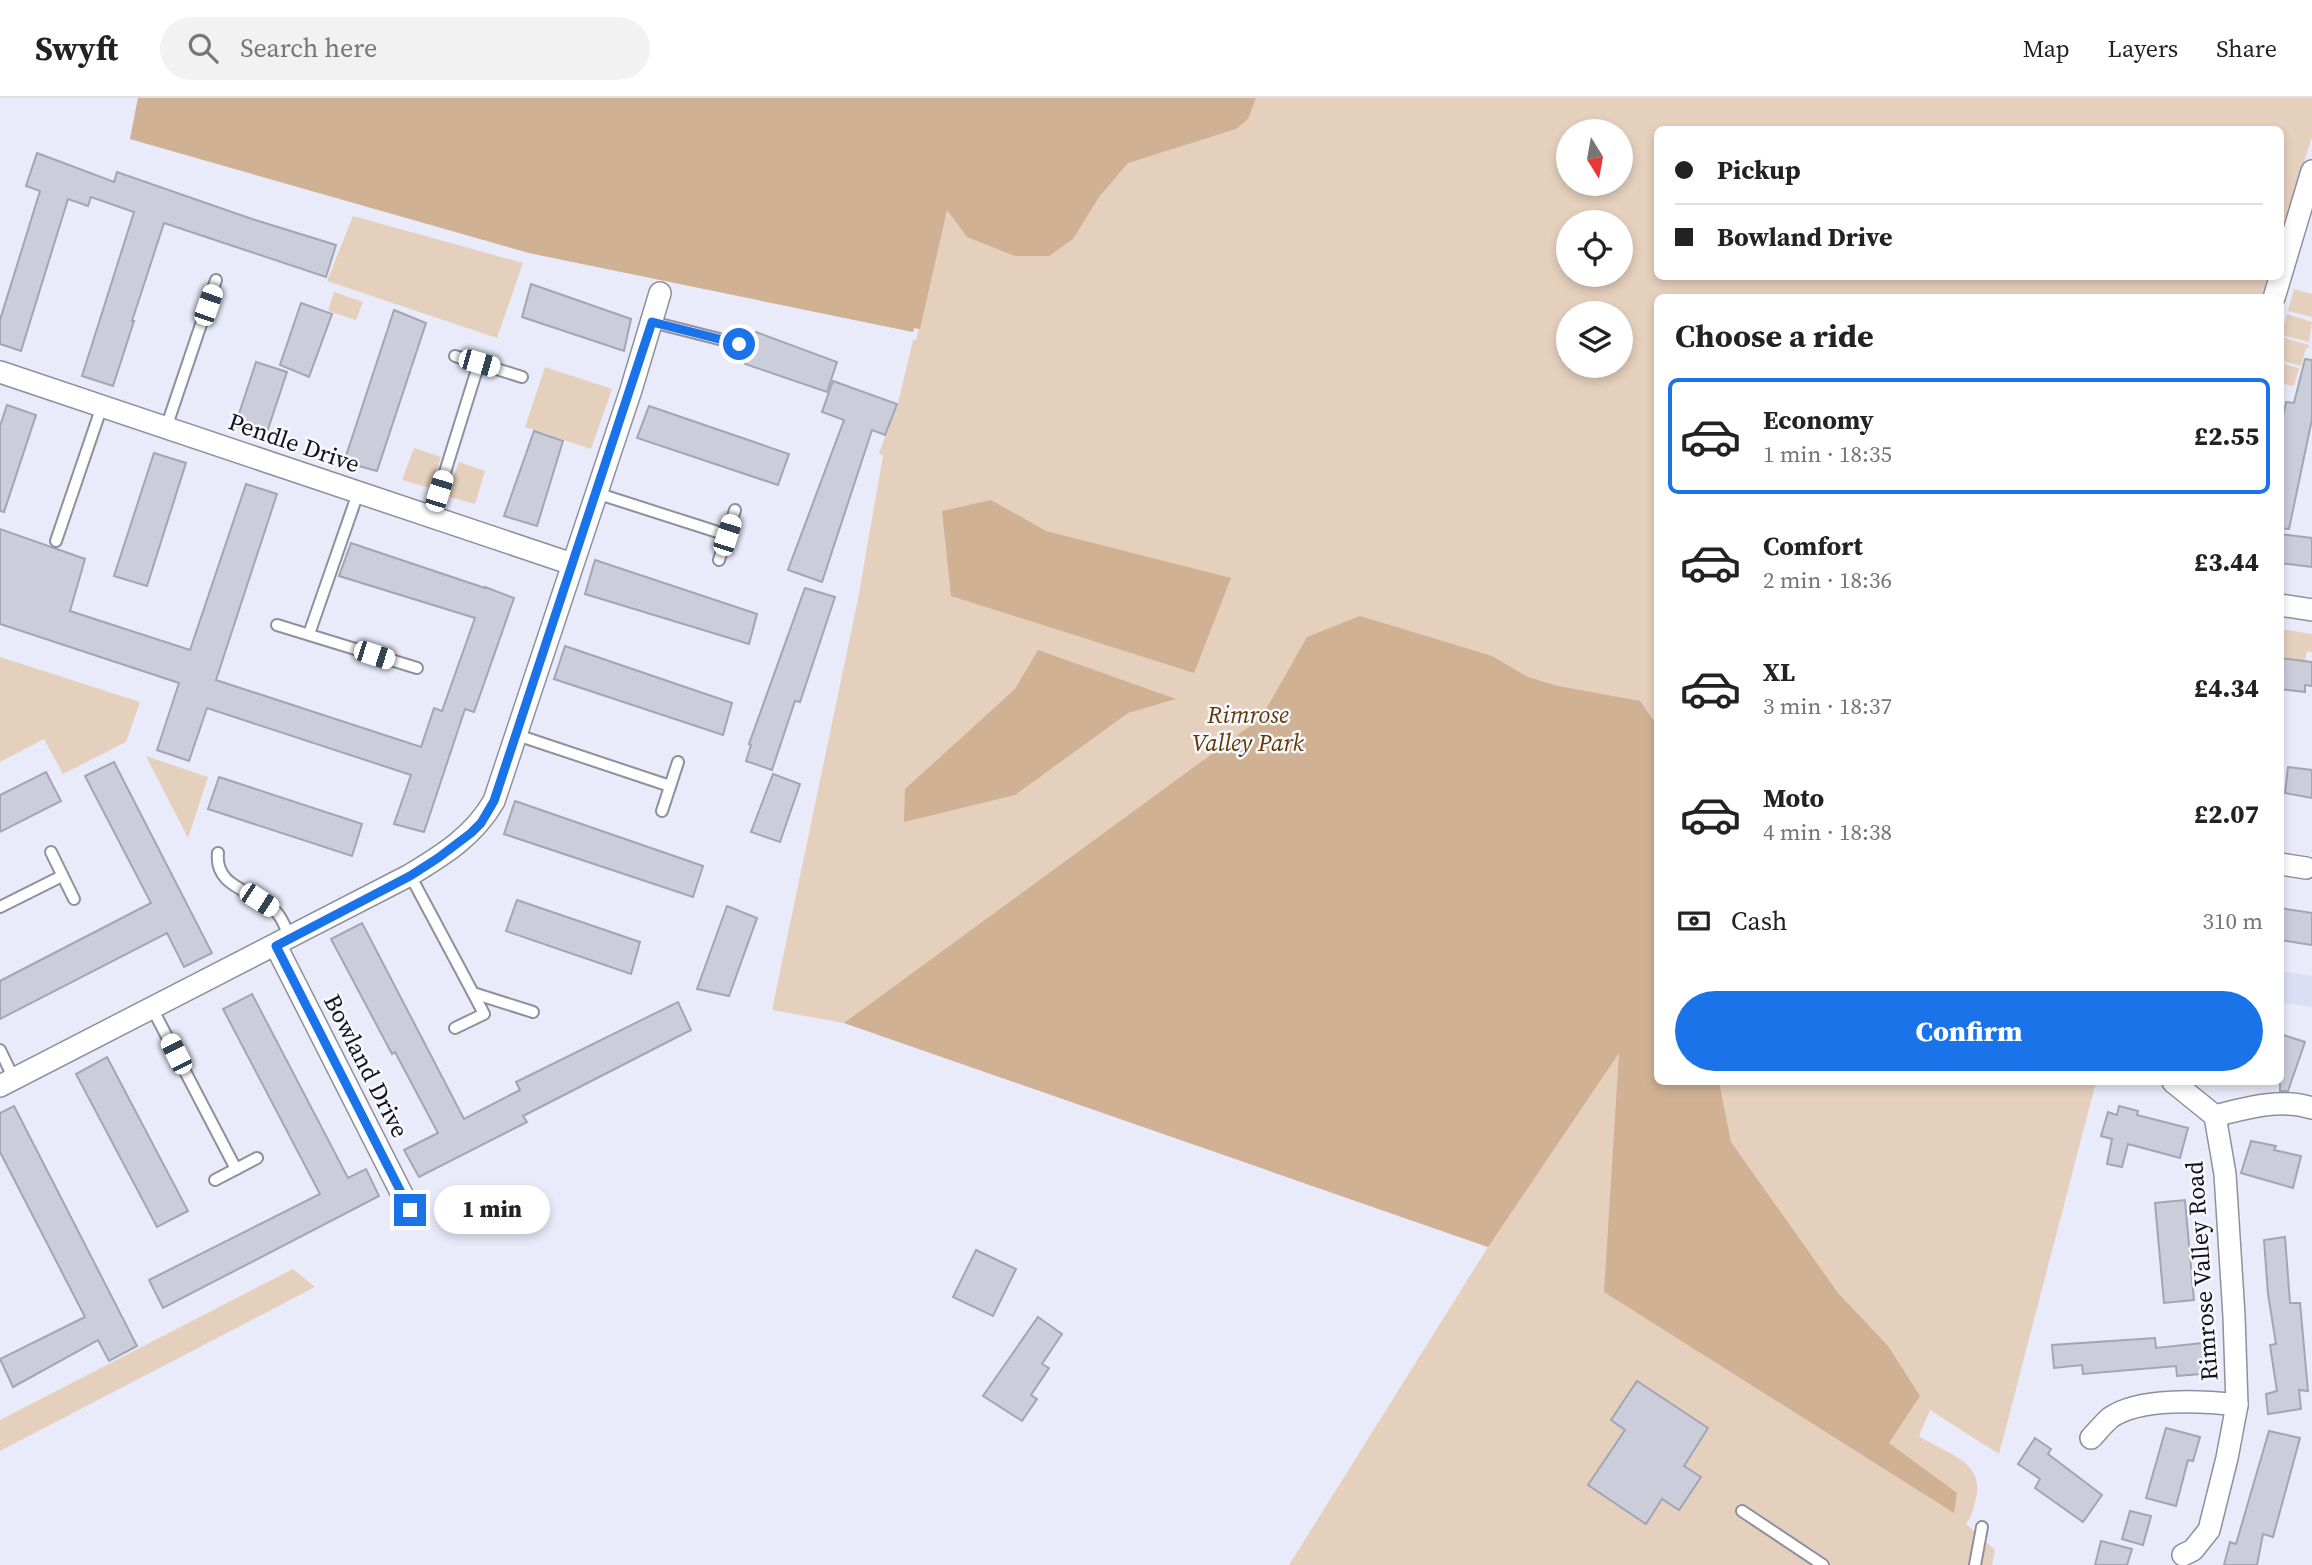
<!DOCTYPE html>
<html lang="en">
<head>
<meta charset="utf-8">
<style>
	:root { --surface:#fff; --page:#f2f2f2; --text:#222; --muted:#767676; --line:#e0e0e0; --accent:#1a73e8 }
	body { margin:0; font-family:"Source Serif 4",serif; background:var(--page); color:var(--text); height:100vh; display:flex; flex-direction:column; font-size:26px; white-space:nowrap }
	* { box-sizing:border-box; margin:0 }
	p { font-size:23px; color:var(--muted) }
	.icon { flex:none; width:38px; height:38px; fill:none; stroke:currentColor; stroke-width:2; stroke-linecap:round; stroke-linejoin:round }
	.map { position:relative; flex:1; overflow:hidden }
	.drawer { position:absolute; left:1654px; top:196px; width:630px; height:791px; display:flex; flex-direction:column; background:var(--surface); border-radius:10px; box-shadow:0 4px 10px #0003 }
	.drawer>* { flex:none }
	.guide { position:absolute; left:1654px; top:28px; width:630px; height:154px; border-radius:10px; box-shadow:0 4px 10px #0003; display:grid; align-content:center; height:154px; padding:0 21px; background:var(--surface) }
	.needle { width:46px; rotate:169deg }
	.buttons { position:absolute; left:1556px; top:21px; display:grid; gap:14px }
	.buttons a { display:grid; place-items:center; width:77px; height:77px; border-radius:50%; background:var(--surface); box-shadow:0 4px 10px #0003; font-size:35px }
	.end { position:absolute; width:32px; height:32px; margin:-16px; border:9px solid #1a73e8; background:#fff; box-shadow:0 0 0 4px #fff }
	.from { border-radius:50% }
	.bubble { position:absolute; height:49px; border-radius:24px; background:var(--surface); box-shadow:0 4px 10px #0003; font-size:23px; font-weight:800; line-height:49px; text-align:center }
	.car { position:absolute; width:21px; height:42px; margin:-21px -10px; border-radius:9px; box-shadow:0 0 5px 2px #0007; background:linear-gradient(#fff 24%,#345 0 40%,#fff 0 76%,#345 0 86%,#fff 0) }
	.guide b { display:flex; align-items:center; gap:24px; height:66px; font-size:26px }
	.guide b+b { border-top:2px solid var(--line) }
	.guide i { width:18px; height:18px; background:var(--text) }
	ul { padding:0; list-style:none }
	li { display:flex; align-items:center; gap:21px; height:116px; margin:0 14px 10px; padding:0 7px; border:4px solid transparent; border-radius:10px }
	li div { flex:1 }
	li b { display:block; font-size:26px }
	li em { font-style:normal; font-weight:800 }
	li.on { border-color:var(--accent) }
	li>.icon { width:63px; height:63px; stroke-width:1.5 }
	h2 { padding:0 21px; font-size:32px; line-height:84px }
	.pay { display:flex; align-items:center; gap:18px; height:77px; padding:0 21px; font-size:26px }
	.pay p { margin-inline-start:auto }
	.primary-button { display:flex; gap:14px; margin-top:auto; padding:14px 21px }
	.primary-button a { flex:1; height:80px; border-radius:42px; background:var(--accent); color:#fff; font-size:28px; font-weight:800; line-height:80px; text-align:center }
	header { display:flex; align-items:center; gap:42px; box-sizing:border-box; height:98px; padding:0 35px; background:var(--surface); border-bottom:2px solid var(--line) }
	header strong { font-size:33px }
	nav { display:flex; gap:38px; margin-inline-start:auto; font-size:24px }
	.search { width:490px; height:63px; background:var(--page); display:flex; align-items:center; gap:18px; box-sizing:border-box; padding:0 24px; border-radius:38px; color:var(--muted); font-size:26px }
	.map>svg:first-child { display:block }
	.built { fill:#dcdff4 }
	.green { fill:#e5d0bd; fill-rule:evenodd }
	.forest { fill:#d0b194 }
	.building { fill:#cbcddb; stroke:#a4a5b3; stroke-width:2 }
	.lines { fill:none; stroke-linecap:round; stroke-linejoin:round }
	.service-casing { stroke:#8e909d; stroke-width:14 }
	.minor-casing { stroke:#8e909d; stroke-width:24 }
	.service { stroke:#fff; stroke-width:10 }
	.minor { stroke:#fff; stroke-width:21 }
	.route { stroke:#1a73e8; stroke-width:9 }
	.labels { text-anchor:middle; stroke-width:5; stroke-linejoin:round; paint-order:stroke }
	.street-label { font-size:24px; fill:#111217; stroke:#f8f9ff }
	.park-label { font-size:24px; font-style:italic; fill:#603801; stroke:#f8f9ff }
</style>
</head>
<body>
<header>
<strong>Swyft</strong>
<div class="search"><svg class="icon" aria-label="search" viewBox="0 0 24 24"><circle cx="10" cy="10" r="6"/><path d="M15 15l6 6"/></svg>Search here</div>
<nav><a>Map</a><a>Layers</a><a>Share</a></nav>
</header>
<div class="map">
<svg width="2312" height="1467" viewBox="0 0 2312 1467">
	<rect width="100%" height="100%" fill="#e9ebfa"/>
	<polygon class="built" points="2280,873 2312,878 2312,909 2280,904"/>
	<g class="green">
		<path d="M138,0H2312V39L2280,138V32H1657V178L2268,179L2261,200H1657V984H2096L1999,1356L1930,1312L1919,1338C1944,1355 1985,1362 1976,1400C1974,1410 1972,1418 1966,1426L1995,1452L1992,1467H1289L1488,1149L844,925L772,912L858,501L883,358L879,355L898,305L913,242H916L919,231L914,230L913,234L529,155L130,41ZM1568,33H1620V86H1568ZM1568,124H1620V177H1568ZM1568,215H1620V268H1568Z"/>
		<polygon points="353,118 523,165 497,240 327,183"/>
		<polygon points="2294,191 2312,196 2312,219 2288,213"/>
		<polygon points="334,194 363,204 356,222 328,213"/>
		<polygon points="2287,216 2312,224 2309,244 2281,237"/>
		<polygon points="2281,239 2309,247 2308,251 2306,250 2301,268 2280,262"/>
		<polygon points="2280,265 2299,270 2294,288 2280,285"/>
		<polygon points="545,269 612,291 591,351 525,329"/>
		<polygon points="414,350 441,359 430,390 402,382"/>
		<polygon points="459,364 485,373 475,406 447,398"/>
		<polygon points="2280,531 2312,536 2312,554 2307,553 2305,563 2280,560"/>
		<polygon points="0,559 140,604 126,644 63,676 44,641 0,664"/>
		<polygon points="146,658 208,679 188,740"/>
		<polygon points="293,1171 315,1189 0,1353 0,1322"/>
	</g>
	<g class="forest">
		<polygon points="138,0 1256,0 1248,21 1236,31 1128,65 1099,99 1073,141 1049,158 1015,158 967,139 947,112 920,231 914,230 913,234 529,155 130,41"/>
		<polygon points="991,402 1046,433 1231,480 1194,575 951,498 942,413"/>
		<polygon points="1360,518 1492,558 1528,579 1558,588 1640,603 1657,627 1657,984 1719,984 1731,1044 1838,1195 1888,1248 1920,1298 1889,1345 1957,1395 1954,1415 1604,1194 1619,955 1488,1149 844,925 1261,620 1307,539"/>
		<polygon points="1038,552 1176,601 1128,615 1015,697 904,724 905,691 1015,591"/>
	</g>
	<g class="building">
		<polygon points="37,55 114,84 117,74 252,121 336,147 326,179 164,125 132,223 134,223 113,288 82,278 134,114 91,99 88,108 68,101 21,253 0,246 0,222 40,93 26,88"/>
		<polygon points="531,186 631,221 624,253 522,219"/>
		<polygon points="301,205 332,216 309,279 280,267"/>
		<polygon points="394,212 426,225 377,373 344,364"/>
		<polygon points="756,234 837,264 827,294 745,266"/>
		<polygon points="2305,261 2312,262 2312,321 2289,431 2280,430 2280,332 2286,304 2294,305"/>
		<polygon points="256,264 287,274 266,337 235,328"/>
		<polygon points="833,283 897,306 885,337 872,332 822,484 788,472 844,322 822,314"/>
		<polygon points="7,307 36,317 4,414 0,413 0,328"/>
		<polygon points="649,308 789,356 778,387 637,340"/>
		<polygon points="534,333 563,343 537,428 504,418"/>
		<polygon points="154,355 186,365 147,488 114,478"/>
		<polygon points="246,386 277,396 216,582 421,649 434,610 442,613 475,520 339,478 351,445 485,490 485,489 514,500 474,614 465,611 424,734 394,726 411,677 207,610 189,663 157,652 179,585 0,526 0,431 85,461 70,513 190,552"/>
		<polygon points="2280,436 2312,440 2312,469 2280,465"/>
		<polygon points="595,462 757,516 749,546 585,496"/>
		<polygon points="805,490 835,499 800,604 795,603 772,672 746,663 751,647 749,646"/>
		<polygon points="565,548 732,605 723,637 554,581"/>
		<polygon points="2280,560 2312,564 2312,588 2305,587 2305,594 2280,591"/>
		<polygon points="114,664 212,855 184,869 167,835 0,921 0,883 151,805 85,678"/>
		<polygon points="2288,669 2312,672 2312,700 2285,695"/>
		<polygon points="46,674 61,703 0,734 0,697"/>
		<polygon points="773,676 800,686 780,744 751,734"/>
		<polygon points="219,679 362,726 352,758 208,711"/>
		<polygon points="515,703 703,768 693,799 504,736"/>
		<polygon points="517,802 640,844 631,876 506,833"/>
		<polygon points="727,808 757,820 729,898 697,891"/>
		<polygon points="2280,810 2312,815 2312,847 2280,842"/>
		<polygon points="362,825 464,1021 520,992 516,984 678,904 691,932 523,1018 527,1024 419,1079 404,1052 438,1035 395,954 392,956 331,841"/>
		<polygon points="252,896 348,1080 366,1071 379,1098 163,1210 149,1182 320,1096 223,911"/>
		<polygon points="2280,936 2305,944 2288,993 2280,993"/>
		<polygon points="107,959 188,1113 157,1129 76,976"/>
		<polygon points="14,1008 137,1248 109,1263 98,1242 13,1289 0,1261 85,1219 0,1054 0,1015"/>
		<polygon points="2119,1008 2138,1013 2137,1017 2188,1030 2180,1060 2128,1046 2122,1069 2107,1066 2112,1041 2101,1038 2108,1014 2117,1017"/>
		<polygon points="2251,1043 2276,1048 2274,1052 2301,1058 2293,1090 2241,1075"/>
		<polygon points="2185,1102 2194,1202 2164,1205 2155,1105"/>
		<polygon points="2285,1139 2290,1205 2300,1205 2308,1293 2299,1292 2301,1311 2268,1316 2266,1296 2277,1293 2270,1247 2276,1246 2268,1196 2264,1142"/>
		<polygon points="976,1152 1016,1171 993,1218 953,1199"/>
		<polygon points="1038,1219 1062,1236 1042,1266 1049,1270 1031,1297 1037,1301 1022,1323 983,1298"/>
		<polygon points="2155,1240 2156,1250 2211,1244 2214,1275 2177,1278 2176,1268 2083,1276 2082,1267 2054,1270 2052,1247"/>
		<polygon points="1637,1283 1708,1330 1684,1368 1701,1379 1679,1412 1662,1401 1646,1426 1588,1387 1625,1332 1611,1322"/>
		<polygon points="2166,1330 2200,1339 2193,1363 2188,1362 2176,1408 2146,1400"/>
		<polygon points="2269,1333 2300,1340 2273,1439 2263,1436 2257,1467 2224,1467 2230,1444 2236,1446"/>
		<polygon points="2035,1340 2051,1351 2048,1356 2102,1397 2083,1424 2035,1390 2040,1381 2018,1366"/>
		<polygon points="2130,1413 2151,1418 2143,1447 2122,1441"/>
		<polygon points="2101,1443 2132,1451 2127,1467 2095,1467"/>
	</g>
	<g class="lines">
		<g class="service-casing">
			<g id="service">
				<polyline points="652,224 739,246"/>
				<polyline points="455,258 522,279"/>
				<polyline points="166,330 216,182"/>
				<polyline points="596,395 727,437"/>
				<polyline points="431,419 479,265"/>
				<polyline points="56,443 102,308"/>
				<polyline points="719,462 735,412"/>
				<polyline points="277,527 417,570"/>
				<polyline points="309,536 358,395"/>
				<polyline points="517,637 670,688"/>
				<polyline points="662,713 678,664"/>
				<polyline points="51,754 74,801"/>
				<path d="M218,755C214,792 258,792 277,815C283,821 286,832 290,840"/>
				<polyline points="410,777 473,895"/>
				<polyline points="0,809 62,778"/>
				<polyline points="152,910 236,1071"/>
				<polyline points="455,930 484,916 473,895 533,914"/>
				<polyline points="0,952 14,981"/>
				<polyline points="215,1082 257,1060"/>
				<polyline points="1742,1413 1823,1467"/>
				<polyline points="1975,1467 1982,1429"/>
			</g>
		</g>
		<g class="minor-casing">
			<g id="minor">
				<polyline points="2274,200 2312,73"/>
				<polyline points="0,274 572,466"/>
				<polyline points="2280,507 2312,512"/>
				<polyline points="2280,766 2306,770"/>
				<polyline points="276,848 410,1112"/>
				<path d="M0,988L410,777C443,757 474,738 494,703L631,292L660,195"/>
				<path d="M2215,1018C2246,1010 2280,1000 2312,1010"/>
				<path d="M2091,1340C2097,1334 2103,1326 2110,1320C2139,1299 2203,1303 2237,1307L2234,1218L2225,1076L2215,1018L2173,984"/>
				<polyline points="2183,1457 2193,1452 2209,1432 2227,1360 2237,1307"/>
			</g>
		</g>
		<use href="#service" class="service"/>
		<use href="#minor" class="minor"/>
	</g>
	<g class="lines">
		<polyline class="route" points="410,1112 276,848 410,778 438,760 471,735 481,725 494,703 652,224 739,246"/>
	</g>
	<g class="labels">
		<g class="street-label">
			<text transform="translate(294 345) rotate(19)" y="8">Pendle Drive</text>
			<text transform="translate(366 968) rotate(63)" y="8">Bowland Drive</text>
			<text transform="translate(2202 1173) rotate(-94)" y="8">Rimrose Valley Road</text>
		</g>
		<g class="park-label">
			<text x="1248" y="625">Rimrose<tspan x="1248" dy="28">Valley Park</tspan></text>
		</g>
	</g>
</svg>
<div class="buttons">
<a><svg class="needle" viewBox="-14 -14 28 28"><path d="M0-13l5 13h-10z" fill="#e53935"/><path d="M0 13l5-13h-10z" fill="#767676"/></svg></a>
<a><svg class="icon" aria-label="locate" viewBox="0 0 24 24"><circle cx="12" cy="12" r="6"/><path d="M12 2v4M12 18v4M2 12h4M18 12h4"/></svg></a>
<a><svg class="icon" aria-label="layers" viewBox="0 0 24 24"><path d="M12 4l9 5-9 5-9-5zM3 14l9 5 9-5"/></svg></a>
</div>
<i class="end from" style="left:739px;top:246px"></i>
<i class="end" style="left:410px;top:1112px"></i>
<div class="bubble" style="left:434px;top:1087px;width:116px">1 min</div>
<i class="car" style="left:208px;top:207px;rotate:19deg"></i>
<i class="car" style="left:479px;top:265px;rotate:106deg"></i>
<i class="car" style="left:439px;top:393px;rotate:17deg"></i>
<i class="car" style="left:727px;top:437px;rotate:18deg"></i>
<i class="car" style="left:374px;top:557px;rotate:108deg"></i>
<i class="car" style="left:259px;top:802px;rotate:123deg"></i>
<i class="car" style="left:176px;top:956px;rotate:333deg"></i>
<div class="guide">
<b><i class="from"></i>Pickup</b>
<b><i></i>Bowland Drive</b>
</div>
<section class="drawer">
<h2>Choose a ride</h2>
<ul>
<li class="on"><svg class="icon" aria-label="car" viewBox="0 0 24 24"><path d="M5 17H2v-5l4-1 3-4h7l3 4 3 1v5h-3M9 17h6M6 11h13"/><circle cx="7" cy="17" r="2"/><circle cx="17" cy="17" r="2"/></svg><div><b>Economy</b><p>1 min · 18:35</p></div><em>£2.55</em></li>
<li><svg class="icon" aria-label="car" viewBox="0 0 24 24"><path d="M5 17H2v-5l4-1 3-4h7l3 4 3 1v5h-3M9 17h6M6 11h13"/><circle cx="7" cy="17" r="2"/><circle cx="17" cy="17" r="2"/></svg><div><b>Comfort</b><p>2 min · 18:36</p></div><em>£3.44</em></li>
<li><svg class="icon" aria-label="car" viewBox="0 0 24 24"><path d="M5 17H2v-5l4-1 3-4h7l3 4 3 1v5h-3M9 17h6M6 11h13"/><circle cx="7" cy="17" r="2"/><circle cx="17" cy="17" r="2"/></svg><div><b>XL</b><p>3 min · 18:37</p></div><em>£4.34</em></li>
<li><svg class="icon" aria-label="car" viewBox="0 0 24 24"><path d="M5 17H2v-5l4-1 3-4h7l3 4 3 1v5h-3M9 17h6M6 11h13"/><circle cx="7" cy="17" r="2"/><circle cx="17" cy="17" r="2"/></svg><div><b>Moto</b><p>4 min · 18:38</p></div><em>£2.07</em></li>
</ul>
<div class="pay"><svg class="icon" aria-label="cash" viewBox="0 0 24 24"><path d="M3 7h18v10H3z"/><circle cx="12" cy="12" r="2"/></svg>Cash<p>310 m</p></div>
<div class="primary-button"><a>Confirm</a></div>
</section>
</div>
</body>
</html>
